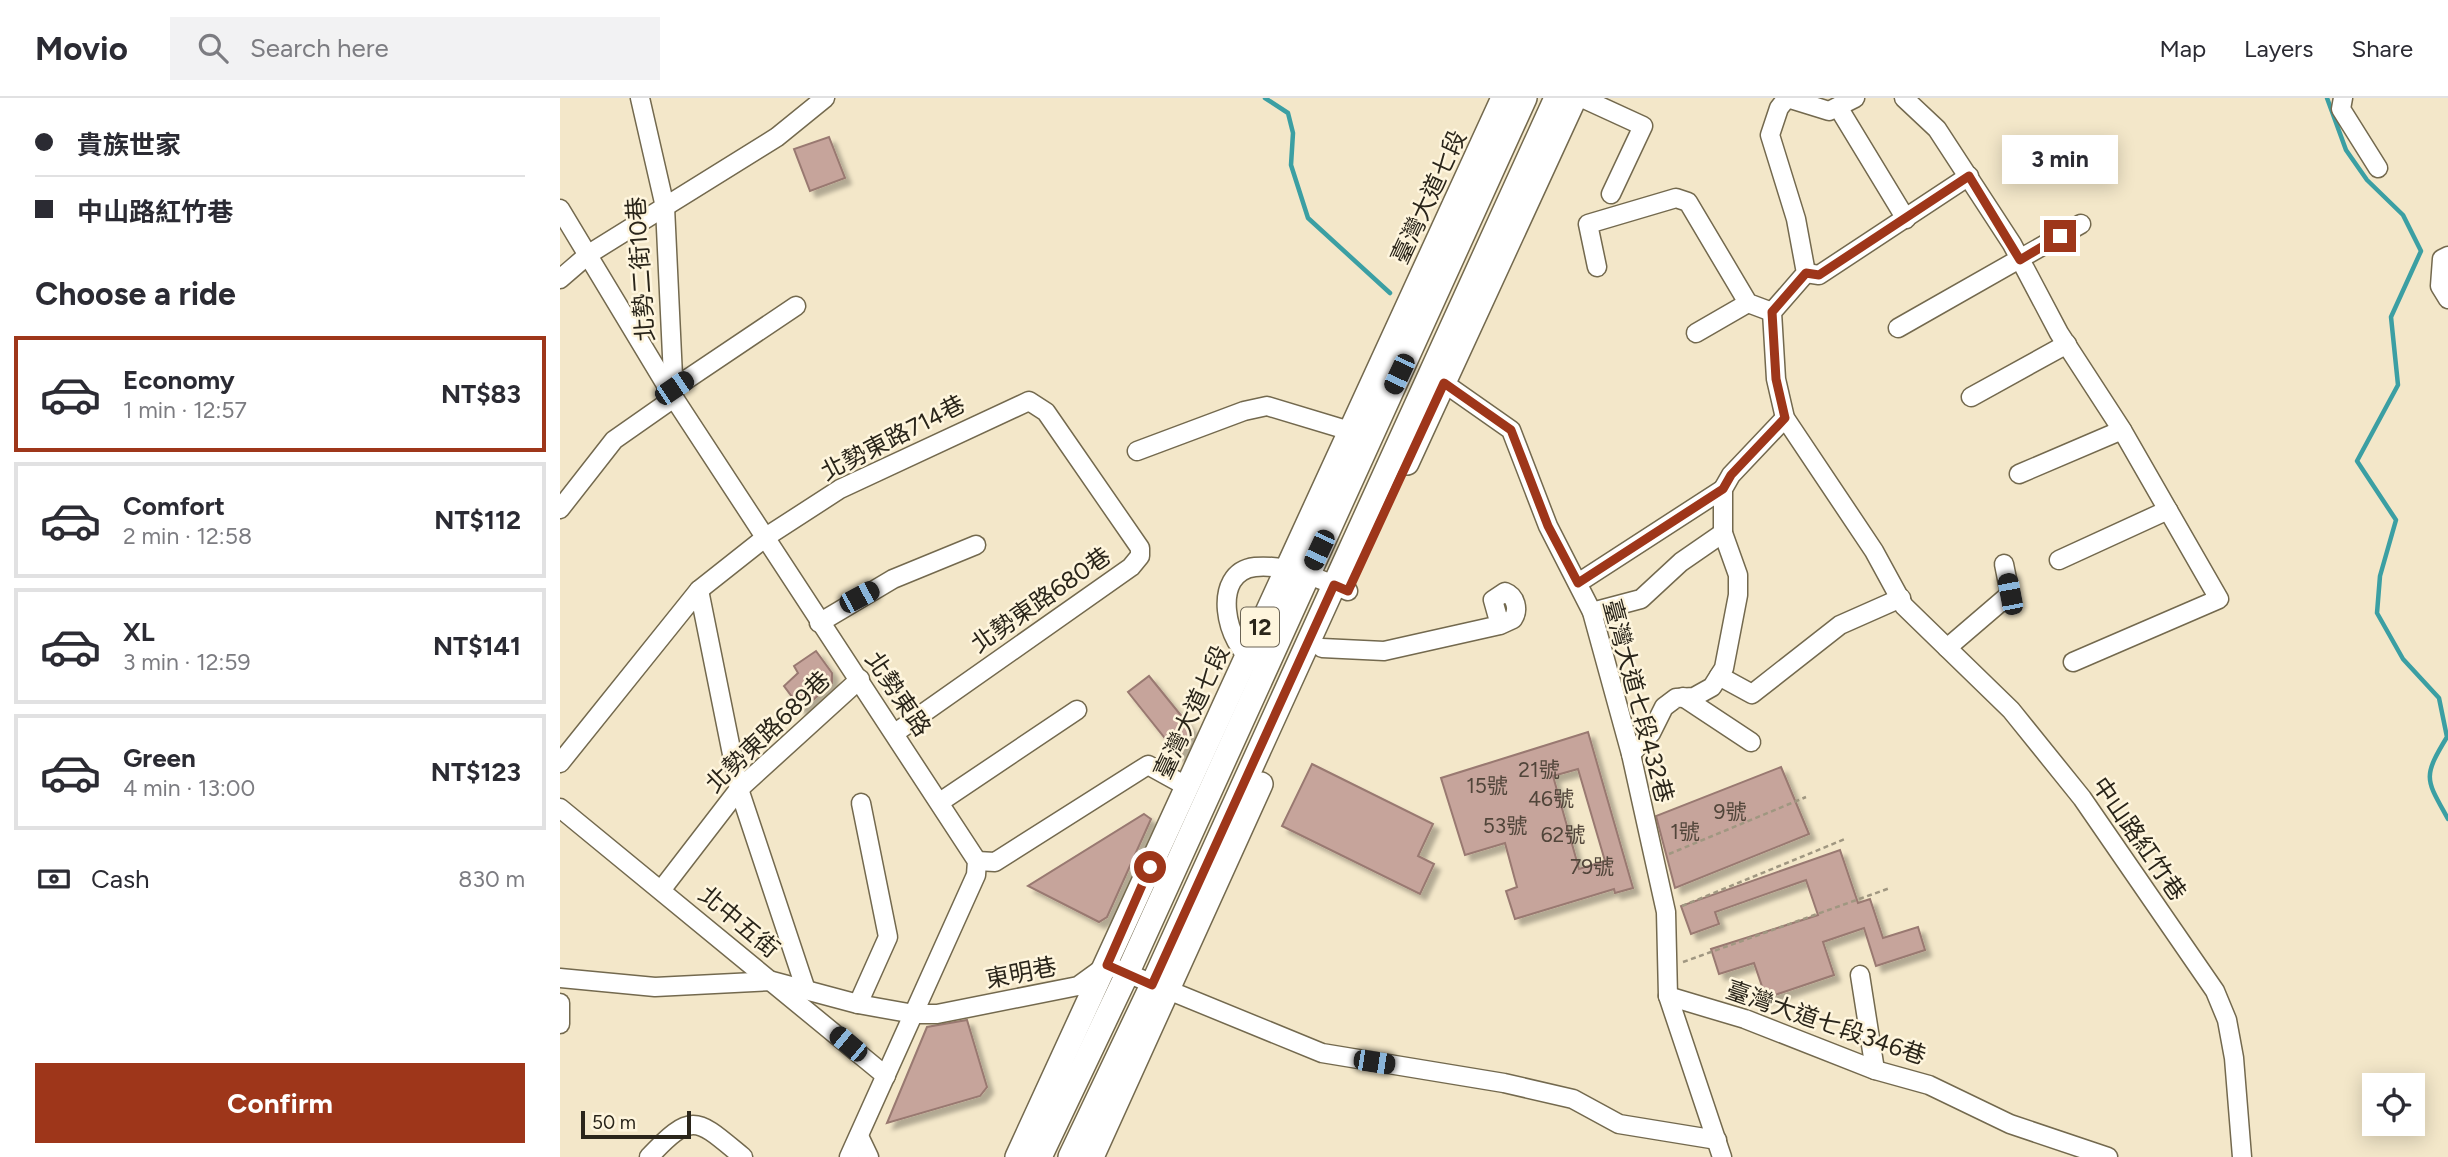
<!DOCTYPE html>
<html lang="en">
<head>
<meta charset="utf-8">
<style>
	:root { --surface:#fff; --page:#f2f2f3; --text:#2b2b33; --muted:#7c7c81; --line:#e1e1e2; --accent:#9e361a }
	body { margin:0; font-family:Figtree,"Noto Sans TC",sans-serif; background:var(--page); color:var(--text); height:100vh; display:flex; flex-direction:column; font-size:26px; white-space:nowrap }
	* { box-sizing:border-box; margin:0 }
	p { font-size:23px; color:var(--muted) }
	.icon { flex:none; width:38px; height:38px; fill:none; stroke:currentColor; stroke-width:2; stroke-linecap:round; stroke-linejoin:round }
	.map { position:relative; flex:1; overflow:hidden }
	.side { display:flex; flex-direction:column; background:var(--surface); width:560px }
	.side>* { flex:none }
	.guide { display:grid; align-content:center; height:154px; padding:0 35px; background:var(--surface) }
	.fabs { position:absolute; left:1802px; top:975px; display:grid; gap:14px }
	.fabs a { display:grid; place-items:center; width:63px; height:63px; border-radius:0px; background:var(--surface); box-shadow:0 4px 18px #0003; font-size:35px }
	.scale { position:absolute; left:21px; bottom:18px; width:110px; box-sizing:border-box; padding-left:7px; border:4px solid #2a251a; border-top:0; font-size:19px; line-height:24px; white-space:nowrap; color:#2a251a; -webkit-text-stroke:5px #fef5dd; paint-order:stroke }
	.end { position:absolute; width:32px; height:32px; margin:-16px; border:9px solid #9e361a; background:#fff; box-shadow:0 0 0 4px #fff }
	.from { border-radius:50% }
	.bubble { position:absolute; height:49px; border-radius:0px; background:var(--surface); box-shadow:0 4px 18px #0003; font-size:23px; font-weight:700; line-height:49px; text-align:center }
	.car { position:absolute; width:21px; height:42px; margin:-21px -10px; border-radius:9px; box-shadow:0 0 5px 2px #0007; background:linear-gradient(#222 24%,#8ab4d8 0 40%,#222 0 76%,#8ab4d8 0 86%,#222 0) }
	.guide b { display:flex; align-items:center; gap:24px; height:66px; font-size:26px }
	.guide b+b { border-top:2px solid var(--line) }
	.guide i { width:18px; height:18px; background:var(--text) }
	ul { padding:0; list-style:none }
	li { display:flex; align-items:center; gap:21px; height:116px; margin:0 14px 10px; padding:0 21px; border:4px solid var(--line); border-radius:0px }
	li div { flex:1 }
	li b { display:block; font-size:26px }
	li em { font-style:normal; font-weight:700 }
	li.current { border-color:var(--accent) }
	li>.icon { width:63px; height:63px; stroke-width:1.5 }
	h2 { padding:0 35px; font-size:32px; line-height:84px }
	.pay { display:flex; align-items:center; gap:18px; height:77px; padding:0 35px; font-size:26px }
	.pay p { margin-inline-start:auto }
	.cta { display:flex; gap:14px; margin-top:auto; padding:14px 35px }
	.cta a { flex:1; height:80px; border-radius:0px; background:var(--accent); color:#fff; font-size:28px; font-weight:700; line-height:80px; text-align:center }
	header { display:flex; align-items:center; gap:42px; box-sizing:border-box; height:98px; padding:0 35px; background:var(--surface); border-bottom:2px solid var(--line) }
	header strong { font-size:33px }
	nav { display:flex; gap:38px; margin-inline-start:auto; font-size:24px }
	.search { width:490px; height:63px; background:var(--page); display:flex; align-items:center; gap:18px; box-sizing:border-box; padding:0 24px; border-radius:0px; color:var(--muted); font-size:26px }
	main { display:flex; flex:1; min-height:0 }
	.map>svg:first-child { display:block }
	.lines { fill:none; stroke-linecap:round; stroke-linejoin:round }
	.stream { stroke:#3b9fa3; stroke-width:4.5 }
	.building { fill:#c6a49b; stroke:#997971; stroke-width:2; fill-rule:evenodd; filter:url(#shadow) }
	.minor-casing { stroke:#73694e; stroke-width:21 }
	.major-casing { stroke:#73694e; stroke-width:26 }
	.path { stroke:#a09781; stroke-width:2.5; stroke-dasharray:5 3.5; stroke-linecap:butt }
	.minor { stroke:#fff; stroke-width:18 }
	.major { stroke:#fff; stroke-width:23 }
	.route { stroke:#9e361a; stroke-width:9 }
	.labels { text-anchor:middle; stroke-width:5; stroke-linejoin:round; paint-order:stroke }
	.number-label { font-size:21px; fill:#51453a }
	.shield { fill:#fef5dd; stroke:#6a6354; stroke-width:2 }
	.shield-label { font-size:23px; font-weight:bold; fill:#2a251a }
	.street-label { font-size:24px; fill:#2a251a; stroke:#fef5dd }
</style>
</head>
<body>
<header>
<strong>Movio</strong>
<div class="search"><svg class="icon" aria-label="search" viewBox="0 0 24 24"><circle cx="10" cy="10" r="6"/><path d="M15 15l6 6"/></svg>Search here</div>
<nav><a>Map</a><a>Layers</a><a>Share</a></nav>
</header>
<main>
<section class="side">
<div class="guide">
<b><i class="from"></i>貴族世家</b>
<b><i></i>中山路紅竹巷</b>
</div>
<h2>Choose a ride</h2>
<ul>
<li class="current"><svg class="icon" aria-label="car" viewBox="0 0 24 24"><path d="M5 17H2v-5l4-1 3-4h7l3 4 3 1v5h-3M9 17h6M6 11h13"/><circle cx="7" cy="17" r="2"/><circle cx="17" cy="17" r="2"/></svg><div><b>Economy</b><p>1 min · 12:57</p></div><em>NT$83</em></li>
<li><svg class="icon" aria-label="car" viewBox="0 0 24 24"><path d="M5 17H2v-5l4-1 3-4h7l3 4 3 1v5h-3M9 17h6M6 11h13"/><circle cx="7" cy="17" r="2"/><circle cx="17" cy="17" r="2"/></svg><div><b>Comfort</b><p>2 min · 12:58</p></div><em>NT$112</em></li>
<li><svg class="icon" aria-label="car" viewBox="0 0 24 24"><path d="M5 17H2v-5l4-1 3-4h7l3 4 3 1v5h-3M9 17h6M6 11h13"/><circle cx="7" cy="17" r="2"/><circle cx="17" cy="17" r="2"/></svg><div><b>XL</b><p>3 min · 12:59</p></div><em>NT$141</em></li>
<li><svg class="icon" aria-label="car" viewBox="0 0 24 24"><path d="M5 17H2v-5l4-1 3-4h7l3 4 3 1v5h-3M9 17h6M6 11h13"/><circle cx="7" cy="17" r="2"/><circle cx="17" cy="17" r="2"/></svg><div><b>Green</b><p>4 min · 13:00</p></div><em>NT$123</em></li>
</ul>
<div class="pay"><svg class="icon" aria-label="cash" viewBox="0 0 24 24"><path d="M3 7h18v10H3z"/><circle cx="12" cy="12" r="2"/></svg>Cash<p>830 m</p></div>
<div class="cta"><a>Confirm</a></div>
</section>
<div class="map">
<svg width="1888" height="1059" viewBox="0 0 1888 1059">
	<defs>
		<filter id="shadow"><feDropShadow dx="6" dy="6" stdDeviation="2" flood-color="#0004"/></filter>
	</defs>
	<rect width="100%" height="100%" fill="#f3e7c9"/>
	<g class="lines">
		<g class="stream">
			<polyline points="705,0 728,15 733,35 731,67 748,120 830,195"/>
			<path d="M1767,0L1786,52L1807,82L1843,117L1861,153L1831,219L1838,287L1797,363L1836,422L1820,478L1817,515L1843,561L1879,600L1887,639C1862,680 1866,681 1888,721"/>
		</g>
	</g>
	<g class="building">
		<polygon points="269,39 285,80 250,93 234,51"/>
		<polygon points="256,553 272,575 272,585 242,612 224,588 238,575 234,568"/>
		<polygon points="589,578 632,631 620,659 568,594"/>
		<path d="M1028,634L1073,790L1055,795L1054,791L955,821L946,793L957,789L945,745L905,757L881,680ZM1018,671L1045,763L1019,771L993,678Z"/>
		<polygon points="752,666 873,726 858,758 874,766 860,796 722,728"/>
		<polygon points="1221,669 1249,736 1115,790 1096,718"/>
		<polygon points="584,716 591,721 547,819 539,824 468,788"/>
		<polygon points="1280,752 1298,805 1310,801 1323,840 1358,829 1365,852 1316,868 1304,830 1263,844 1274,877 1206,900 1194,865 1159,876 1151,851 1258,817 1246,782 1155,814 1159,826 1131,836 1121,808"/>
		<polygon points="407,922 427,989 420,998 327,1025 367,929"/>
	</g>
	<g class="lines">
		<g class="minor-casing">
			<g id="minor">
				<polyline points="1022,0 1083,28 1051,96"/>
				<polyline points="1295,0 1269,13 1227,0 1219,10 1210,37 1236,121 1246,175 1212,214 1216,281 1225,320 1314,453 1344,508 1451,612 1522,700 1655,893 1667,922 1674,960 1682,1059"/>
				<polyline points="1344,0 1377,31 1452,146 1499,235 1562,332 1659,501 1513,564"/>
				<polyline points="1783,0 1781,11 1818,70"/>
				<polyline points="1278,9 1346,121"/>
				<polyline points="0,111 114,300 417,763 416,777 289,1059"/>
				<polyline points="1888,158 1882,161 1880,188 1888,201"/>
				<polyline points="1037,169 1028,126 1116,100 1128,104 1188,205 1212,214"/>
				<polyline points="1246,175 1259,177 1409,78"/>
				<polyline points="0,181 29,156 217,39 265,0"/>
				<polyline points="1338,230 1521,126"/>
				<polyline points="1136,235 1188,205"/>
				<polyline points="884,285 951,332 988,428 1032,514 1071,656 1106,814 1108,898 1162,1059"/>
				<polyline points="114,290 236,208"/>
				<polyline points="1411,299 1507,246"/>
				<polyline points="577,353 684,313 707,308 790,333"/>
				<polyline points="1459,376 1562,332"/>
				<polyline points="0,411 54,342 114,300 105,109 80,0"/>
				<polyline points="1499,462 1608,412"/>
				<polyline points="1018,485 1163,391"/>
				<polyline points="139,492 179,691 246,892"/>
				<polyline points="1032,514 1081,501 1121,464 1163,435"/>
				<polyline points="259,525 333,481 416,447"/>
				<path d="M762,550L824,553L940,527L953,521C959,512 956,498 945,494L933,502L940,527"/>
				<polyline points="1387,550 1450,496 1444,466"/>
				<path d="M696,564C665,548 650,474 695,469C727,466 760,481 788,493"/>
				<polyline points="1159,578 1192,596 1280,527 1341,500"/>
				<polyline points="1123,599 1191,644"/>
				<polyline points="1071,656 1091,635 1104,609 1116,600 1134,599 1152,589 1164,570 1178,497 1178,477 1163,435 1163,391 1171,377 1225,320"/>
				<polyline points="0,665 139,492 206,439 280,391 469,303 486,314 580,450 580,458 571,469 335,635"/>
				<polyline points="380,704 517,612"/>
				<polyline points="0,710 326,978"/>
				<polyline points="417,763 435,764 588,667 626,688"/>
				<polyline points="102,791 179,691 300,581"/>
				<polyline points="1300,877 1315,972"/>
				<polyline points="0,880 95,889 212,883 298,906 354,916 377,916 518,888 547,867 762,955 944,985 1013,1001 1059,1026 1157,1042"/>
				<polyline points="1108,898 1185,921 1315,972 1369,987 1450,1026 1548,1059"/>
				<polyline points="0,905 0,926"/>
				<polyline points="298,906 328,839 301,705"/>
				<polyline points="299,1038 309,1059"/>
				<path d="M89,1059C133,1012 137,1021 183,1059"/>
			</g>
		</g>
		<g class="major-casing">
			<g id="major">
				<polyline points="847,365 1015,0"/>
				<polyline points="457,1059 943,0"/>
				<polyline points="480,1059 567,876 965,0"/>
				<polyline points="510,1059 592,887 996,0"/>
				<polyline points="532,1059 701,686"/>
			</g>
		</g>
		<g class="path">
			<polyline points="1109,756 1246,699"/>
			<polyline points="1122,808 1285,741"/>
			<polyline points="1123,864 1330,790"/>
		</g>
		<use href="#minor" class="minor"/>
		<use href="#major" class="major"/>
	</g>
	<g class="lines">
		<polyline class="route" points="590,769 547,867 592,887 774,487 788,493 884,285 951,332 988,428 1018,485 1163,391 1171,377 1225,320 1216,281 1212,214 1246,175 1259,177 1409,78 1460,162 1500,138"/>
	</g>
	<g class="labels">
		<g class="number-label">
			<text x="979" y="679">21號</text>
			<text x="927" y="695">15號</text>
			<text x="991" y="708">46號</text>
			<text x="1170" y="721">9號</text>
			<text x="945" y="735">53號</text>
			<text x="1125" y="741">1號</text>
			<text x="1003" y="744">62號</text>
			<text x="1032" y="776">79號</text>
		</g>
		<rect class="shield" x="681" y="509.5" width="38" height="39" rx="5"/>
		<g class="shield-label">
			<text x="700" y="537">12</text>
		</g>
		<g class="street-label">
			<text transform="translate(869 99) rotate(-65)" y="8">臺灣大道七段</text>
			<text transform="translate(81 171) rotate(-94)" y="8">北勢二街10巷</text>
			<text transform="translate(333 340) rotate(-27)" y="8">北勢東路714巷</text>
			<text transform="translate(481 502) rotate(-35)" y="8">北勢東路680巷</text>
			<text transform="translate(338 596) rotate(56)" y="8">北勢東路</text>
			<text transform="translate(1078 603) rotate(75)" y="8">臺灣大道七段432巷</text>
			<text transform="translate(632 614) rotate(-65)" y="8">臺灣大道七段</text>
			<text transform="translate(208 634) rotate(-44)" y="8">北勢東路689巷</text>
			<text transform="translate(1579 741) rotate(55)" y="8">中山路紅竹巷</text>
			<text transform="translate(179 824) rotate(40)" y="8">北中五街</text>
			<text transform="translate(461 875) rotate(-11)" y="8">東明巷</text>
			<text transform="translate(1266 925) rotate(19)" y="8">臺灣大道七段346巷</text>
		</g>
	</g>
</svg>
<div class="fabs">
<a><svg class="icon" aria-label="locate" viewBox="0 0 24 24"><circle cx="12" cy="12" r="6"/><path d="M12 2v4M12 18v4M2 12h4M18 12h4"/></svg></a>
</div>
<div class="scale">50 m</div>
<i class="end from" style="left:590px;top:769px"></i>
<i class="end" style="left:1500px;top:138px"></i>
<div class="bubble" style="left:1442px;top:37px;width:116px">3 min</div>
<i class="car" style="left:839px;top:276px;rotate:205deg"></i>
<i class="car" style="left:114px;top:290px;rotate:56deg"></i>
<i class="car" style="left:759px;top:452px;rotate:205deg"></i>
<i class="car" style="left:1450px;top:496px;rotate:349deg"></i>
<i class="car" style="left:299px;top:499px;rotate:62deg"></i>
<i class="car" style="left:288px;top:946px;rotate:310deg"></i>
<i class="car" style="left:814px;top:964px;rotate:99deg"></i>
</div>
</main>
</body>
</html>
